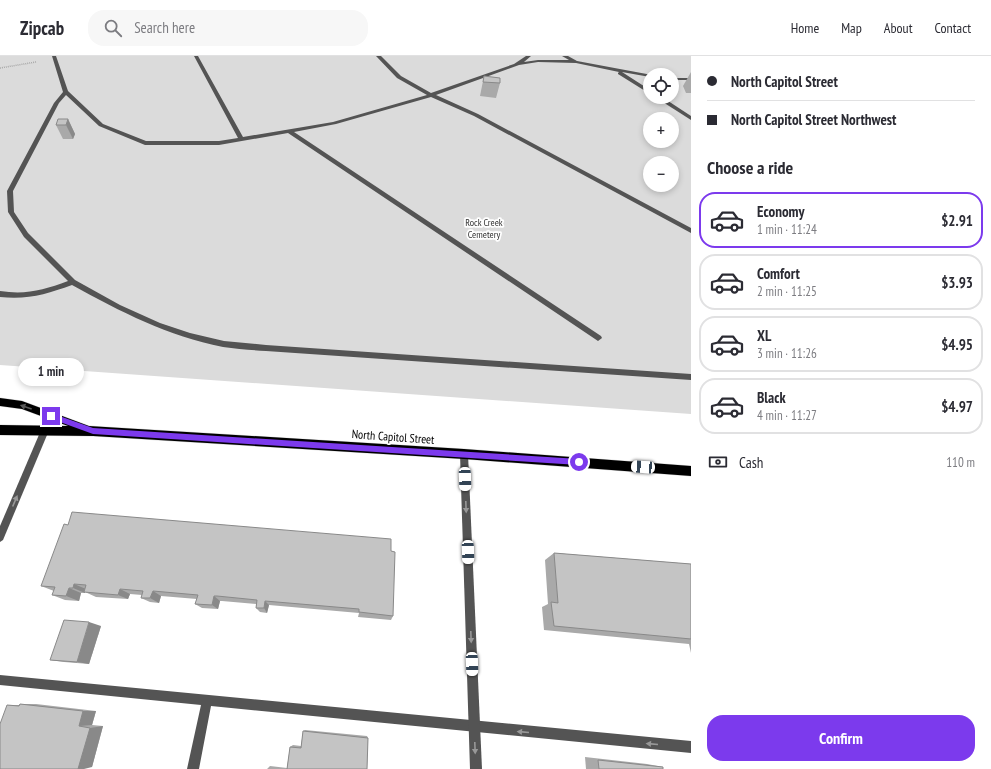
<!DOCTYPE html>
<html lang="en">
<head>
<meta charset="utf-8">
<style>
	:root { --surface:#fff; --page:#f7f7f7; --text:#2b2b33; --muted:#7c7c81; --line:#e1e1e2; --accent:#7c3aed }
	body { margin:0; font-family:"PT Sans Narrow",sans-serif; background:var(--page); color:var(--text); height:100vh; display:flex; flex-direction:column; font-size:15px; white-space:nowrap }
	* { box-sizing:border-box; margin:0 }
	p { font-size:13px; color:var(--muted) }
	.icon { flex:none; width:22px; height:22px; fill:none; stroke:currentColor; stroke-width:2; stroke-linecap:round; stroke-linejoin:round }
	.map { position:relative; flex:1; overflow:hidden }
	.sheet { display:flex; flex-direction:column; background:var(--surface); width:300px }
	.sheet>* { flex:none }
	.hud { display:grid; align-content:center; height:88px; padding:0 16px; background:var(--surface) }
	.tools { position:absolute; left:643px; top:12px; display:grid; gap:8px }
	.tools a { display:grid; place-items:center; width:36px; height:36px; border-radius:50%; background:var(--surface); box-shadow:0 2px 6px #0003; font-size:20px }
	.end { position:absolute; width:18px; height:18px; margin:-9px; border:5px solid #7c3aed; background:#fff; box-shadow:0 0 0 2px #fff }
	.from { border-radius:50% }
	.bubble { position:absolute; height:28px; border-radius:14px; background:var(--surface); box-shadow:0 2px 6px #0003; font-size:13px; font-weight:700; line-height:28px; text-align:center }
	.car { position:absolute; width:12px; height:24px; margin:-12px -6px; border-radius:5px; box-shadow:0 0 3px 1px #0007; background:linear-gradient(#fff 24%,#345 0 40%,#fff 0 76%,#345 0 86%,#fff 0) }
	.hud b { display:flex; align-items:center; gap:14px; height:38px; font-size:15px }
	.hud b+b { border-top:1px solid var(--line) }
	.hud i { width:10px; height:10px; background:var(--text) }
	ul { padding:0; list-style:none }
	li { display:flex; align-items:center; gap:12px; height:56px; margin:0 8px 6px; padding:0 8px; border:2px solid var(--line); border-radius:16px }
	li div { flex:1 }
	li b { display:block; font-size:15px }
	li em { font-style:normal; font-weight:700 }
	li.current { border-color:var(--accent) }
	li>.icon { width:36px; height:36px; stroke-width:1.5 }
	h2 { padding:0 16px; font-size:18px; line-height:48px }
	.pay { display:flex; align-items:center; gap:10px; height:44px; padding:0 16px; font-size:15px }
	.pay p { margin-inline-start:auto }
	.button { display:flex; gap:8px; margin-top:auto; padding:8px 16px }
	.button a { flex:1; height:46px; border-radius:16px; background:var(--accent); color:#fff; font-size:16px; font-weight:700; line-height:46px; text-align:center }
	header { display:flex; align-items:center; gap:24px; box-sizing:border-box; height:56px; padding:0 20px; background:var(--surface); border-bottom:1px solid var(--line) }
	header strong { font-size:19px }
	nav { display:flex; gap:22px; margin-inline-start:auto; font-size:14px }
	.search { width:280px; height:36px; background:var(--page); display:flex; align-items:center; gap:10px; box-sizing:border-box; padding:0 14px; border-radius:16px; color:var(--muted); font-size:15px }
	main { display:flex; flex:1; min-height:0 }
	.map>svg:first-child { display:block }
	.green { fill:#dbdbdb; fill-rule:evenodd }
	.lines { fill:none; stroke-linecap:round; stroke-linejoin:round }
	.primary-casing { stroke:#dbdbdb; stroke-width:1 }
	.path { stroke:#767676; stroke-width:1.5; stroke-dasharray:0.5 1.5; stroke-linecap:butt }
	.service { fill:#545454; fill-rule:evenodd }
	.minor { fill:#545454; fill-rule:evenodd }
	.primary { fill:#000; fill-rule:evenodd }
	.wall { fill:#a9a9a9 }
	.shaded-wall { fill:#898989 }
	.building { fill:#c4c4c4; stroke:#898989 }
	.oneway { fill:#595959 }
	.oneway2 { fill:#989898 }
	.route { fill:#7c3aed }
	.labels { text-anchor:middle; stroke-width:3.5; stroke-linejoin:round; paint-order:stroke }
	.far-park-label { font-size:10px; fill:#323232; stroke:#fff }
	.street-label { font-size:12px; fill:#000; stroke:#fff }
</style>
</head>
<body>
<header>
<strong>Zipcab</strong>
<div class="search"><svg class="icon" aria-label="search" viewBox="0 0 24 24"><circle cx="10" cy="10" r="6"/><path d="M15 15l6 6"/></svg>Search here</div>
<nav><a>Home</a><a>Map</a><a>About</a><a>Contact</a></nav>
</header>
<main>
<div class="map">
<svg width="691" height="713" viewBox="0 0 691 713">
	<rect width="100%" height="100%" fill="#fff"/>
	<path class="green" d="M0,0H691V358L0,309ZM650,19H672V41H650ZM650,63H672V85H650ZM650,107H672V129H650Z"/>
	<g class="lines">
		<g class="primary-casing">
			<polygon id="primary" points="0,342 22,345 89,370 464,393 691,410 691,420 464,403 93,380 0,379 0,369 68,370 22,353 0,350"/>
		</g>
		<polyline class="path" points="0,12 36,6"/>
		<g class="service">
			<path d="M52,0H56L68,35L103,68L146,85H219L238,82L194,0H198L243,81L333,66L427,39L397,22L376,0H381L401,20L431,37L514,8L526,0H531L524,6L538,4H569L562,0H568L577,5L652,19H650V21L622,16L650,34V38L618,18V17L619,16L576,7L538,6L519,9L436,39L478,58L691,172V177L474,60L431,41L336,68L294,76L601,280L602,282L598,285L288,77L219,89H145L99,70L66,39L59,47L13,135L14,156L28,177L75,224L120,249L160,267L190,277L224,285L266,289L691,318V324L266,295C252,294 237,293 223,291C168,280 121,256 72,229C47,238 28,244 0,241V235C26,239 44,234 68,225L24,181L8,156L7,135L54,47L63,36Z"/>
			<rect x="672" y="22" width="19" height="2"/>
			<polygon points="655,41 662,41 691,60 691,64"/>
			<polygon points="0,619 691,685 691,697 211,650 199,713 187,713 201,649 0,629"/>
		</g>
		<g class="minor">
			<polygon points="51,357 54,358 55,360 3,484 0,486 0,470 47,360 48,358"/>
			<polygon points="464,394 467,395 468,398 482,713 470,713 460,398 461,395"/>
		</g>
		<use href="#primary" class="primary"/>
	</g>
	<g class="wall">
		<polygon points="691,16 691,37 686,37 683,30"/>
		<polygon points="484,20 500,27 496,42 480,40"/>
		<polygon points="68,63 75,78 73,83 63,83 56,69"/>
		<polygon points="391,495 393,560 391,564 358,561 359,557 269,549 267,557 260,556 256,552 256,548 222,545 220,545 218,553 202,552 195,548 197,543 161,540 159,547 150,546 141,542 142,539 130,538 128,543 96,541 85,536 85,537 81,537 79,545 65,544 52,539 54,535 41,530"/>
		<polygon points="554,497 691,508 691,597 689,588 544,574 542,551 548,548 545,504"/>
		<polygon points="101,570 89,608 64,606 50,604"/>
		<polygon points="20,648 36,648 96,655 92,669 103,670 92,711 7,649 19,649"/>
		<polygon points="305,674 367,680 368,682 367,713 267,713 270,710 287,712 290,691 293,689 301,690 303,675"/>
		<polygon points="585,701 647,708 663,711 663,713 586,713"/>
	</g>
	<g class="shaded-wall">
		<polygon points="68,63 75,78 73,83 66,69"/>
		<polygon points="74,528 86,533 84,536 85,536 85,537 73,532"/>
		<polygon points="69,532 81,537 79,545 66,540"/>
		<polygon points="120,533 130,538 128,543 118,539"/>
		<polygon points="153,535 161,540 159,547 150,542"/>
		<polygon points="214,540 220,545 218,553 212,549"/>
		<polygon points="265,545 269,549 267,557 264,552"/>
		<polygon points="89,566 101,570 89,608 77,606"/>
		<polygon points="83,655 96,655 92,669 79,670"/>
		<polygon points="103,670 92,711 84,713 68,713 90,672"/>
	</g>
	<g class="building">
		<polygon points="484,20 500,22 500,27 483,26"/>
		<polygon points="58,63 68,63 66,69 56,69"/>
		<polygon points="72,456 391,483 391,495 395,496 393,560 359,556 359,553 265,545 264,552 256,552 257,544 217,540 214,540 212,549 195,548 198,539 153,535 150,542 141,542 143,535 120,533 118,539 84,536 86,529 74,528 73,532 69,532 66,540 52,539 55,531 41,530 64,468 68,469"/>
		<polygon points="554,497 691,508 691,583 554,570 551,546 558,547"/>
		<polygon points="64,564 89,566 77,606 50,604"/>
		<polygon points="20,648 83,655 79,670 90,672 78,713 0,713 0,668 7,649 19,650"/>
		<polygon points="303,675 368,682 367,713 287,713 290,691 301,692"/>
		<polygon points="598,704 663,711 663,713 599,713"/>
	</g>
	<defs><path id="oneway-solid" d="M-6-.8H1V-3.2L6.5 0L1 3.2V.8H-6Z"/></defs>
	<use class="oneway" href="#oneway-solid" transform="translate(26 351) rotate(-161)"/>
	<g class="oneway2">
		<use href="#oneway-solid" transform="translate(15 445) rotate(-67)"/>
		<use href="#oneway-solid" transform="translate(466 451) rotate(88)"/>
		<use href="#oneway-solid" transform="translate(471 581) rotate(88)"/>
		<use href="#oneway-solid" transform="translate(523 676) rotate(-175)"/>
		<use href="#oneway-solid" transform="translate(652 688) rotate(-175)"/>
		<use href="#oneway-solid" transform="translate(475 692) rotate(88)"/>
	</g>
	<polygon class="route" points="51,357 93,372 579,403 583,406 579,409 93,378 49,362 48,360"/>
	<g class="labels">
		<g class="far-park-label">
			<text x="484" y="170">Rock Creek<tspan x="484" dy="12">Cemetery</tspan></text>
		</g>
		<g class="street-label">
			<text transform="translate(393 381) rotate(4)" y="4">North Capitol Street</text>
		</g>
	</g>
</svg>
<div class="tools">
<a><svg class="icon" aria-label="locate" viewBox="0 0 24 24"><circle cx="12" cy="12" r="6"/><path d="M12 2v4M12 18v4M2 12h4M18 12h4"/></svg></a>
<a>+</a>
<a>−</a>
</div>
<i class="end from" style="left:579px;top:406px"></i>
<i class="end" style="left:51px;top:360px"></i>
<div class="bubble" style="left:18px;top:302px;width:66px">1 min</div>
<i class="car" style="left:643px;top:411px;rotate:274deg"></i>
<i class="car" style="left:465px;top:423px;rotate:178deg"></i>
<i class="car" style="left:468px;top:496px;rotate:178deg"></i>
<i class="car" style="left:472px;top:608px;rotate:178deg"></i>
</div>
<section class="sheet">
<div class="hud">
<b><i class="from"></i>North Capitol Street</b>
<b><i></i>North Capitol Street Northwest</b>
</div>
<h2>Choose a ride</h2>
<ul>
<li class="current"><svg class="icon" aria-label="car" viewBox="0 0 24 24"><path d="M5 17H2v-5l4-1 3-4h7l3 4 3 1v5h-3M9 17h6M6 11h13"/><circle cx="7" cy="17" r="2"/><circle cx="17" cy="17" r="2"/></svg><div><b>Economy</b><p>1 min · 11:24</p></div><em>$2.91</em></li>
<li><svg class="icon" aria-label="car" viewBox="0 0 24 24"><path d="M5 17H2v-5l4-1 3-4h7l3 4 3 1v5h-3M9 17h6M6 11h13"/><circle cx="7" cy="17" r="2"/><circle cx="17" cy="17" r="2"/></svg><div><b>Comfort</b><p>2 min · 11:25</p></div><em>$3.93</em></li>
<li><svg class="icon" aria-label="car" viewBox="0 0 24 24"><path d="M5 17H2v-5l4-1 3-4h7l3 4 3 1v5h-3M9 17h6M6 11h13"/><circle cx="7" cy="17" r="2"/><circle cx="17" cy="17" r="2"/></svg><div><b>XL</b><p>3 min · 11:26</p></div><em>$4.95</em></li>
<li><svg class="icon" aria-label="car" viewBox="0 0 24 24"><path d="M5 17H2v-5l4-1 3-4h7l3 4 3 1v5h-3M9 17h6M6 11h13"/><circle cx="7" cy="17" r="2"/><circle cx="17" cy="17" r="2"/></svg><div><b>Black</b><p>4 min · 11:27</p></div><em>$4.97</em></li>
</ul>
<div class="pay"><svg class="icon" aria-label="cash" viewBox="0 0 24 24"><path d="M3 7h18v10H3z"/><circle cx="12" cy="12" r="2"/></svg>Cash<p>110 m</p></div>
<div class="button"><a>Confirm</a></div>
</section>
</main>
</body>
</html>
